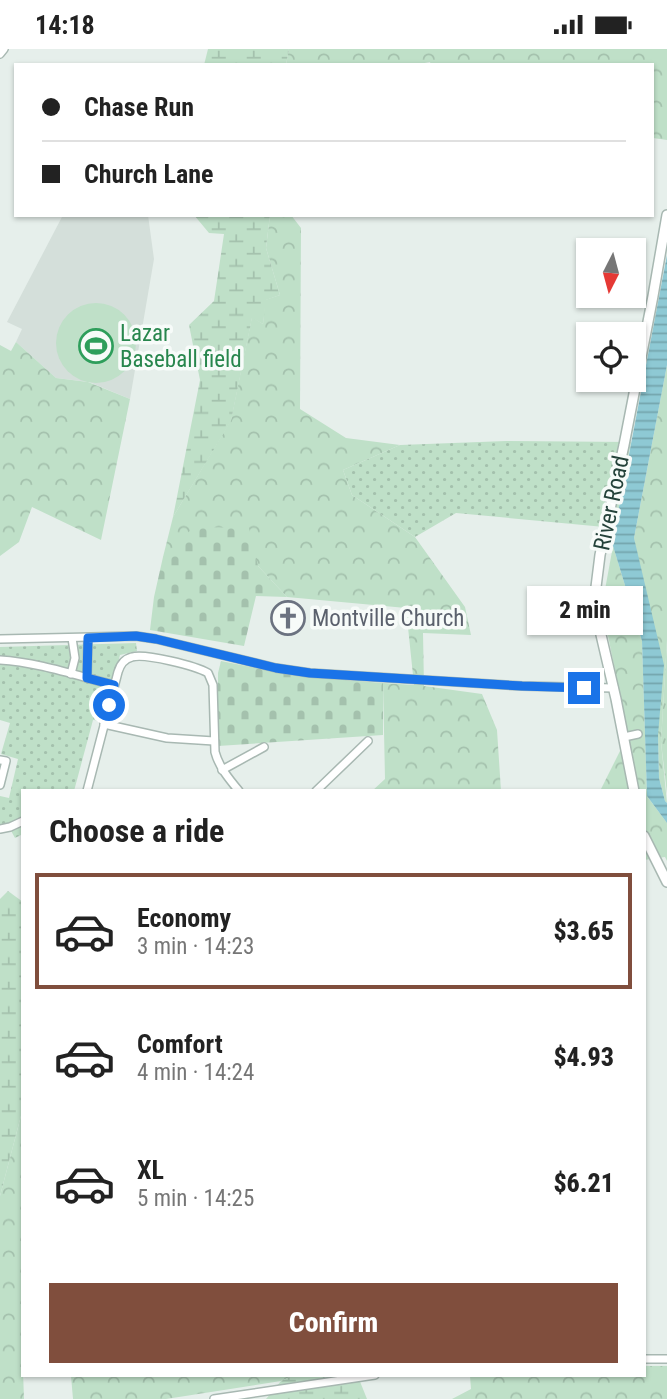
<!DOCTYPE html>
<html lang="en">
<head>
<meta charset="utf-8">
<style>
	:root { --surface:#fff; --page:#f6f6f6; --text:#222; --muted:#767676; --line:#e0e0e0; --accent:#804e3d }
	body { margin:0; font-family:"Roboto Condensed",sans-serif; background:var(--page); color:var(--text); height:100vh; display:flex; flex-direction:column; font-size:26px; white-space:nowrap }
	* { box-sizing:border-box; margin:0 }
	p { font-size:23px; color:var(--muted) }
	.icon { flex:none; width:38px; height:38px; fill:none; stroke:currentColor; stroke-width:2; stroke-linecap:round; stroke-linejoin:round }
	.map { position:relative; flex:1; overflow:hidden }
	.drawer { position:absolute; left:21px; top:740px; width:625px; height:588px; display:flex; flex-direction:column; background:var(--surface); border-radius:0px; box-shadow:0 2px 5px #0004 }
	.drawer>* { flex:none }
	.banner { position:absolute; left:14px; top:14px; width:640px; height:154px; border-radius:0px; box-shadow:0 2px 5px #0004; display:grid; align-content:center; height:154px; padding:0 28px; background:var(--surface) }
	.needle { width:46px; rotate:186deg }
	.controls { position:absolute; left:576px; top:189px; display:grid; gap:14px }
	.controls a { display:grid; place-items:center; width:70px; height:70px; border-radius:0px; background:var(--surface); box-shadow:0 2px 5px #0004; font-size:35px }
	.end { position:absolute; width:32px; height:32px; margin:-16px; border:9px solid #1a73e8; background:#fff; box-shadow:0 0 0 4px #fff }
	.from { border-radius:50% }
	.bubble { position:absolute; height:49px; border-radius:0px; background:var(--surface); box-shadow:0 2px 5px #0004; font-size:23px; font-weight:800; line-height:49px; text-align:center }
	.banner b { display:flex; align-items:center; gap:24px; height:66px; font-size:26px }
	.banner b+b { border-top:2px solid var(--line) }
	.banner i { width:18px; height:18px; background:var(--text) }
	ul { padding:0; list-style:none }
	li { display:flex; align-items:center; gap:21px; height:116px; margin:0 14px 10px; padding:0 14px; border:4px solid transparent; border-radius:0px }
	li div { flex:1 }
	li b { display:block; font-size:26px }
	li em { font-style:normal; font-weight:800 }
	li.selected { border-color:var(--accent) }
	li>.icon { width:63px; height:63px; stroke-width:1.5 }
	h2 { padding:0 28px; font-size:32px; line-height:84px }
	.button { display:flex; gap:14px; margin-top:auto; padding:14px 28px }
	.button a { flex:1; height:80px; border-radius:0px; background:var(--accent); color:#fff; font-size:28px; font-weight:800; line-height:80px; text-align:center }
	.status { display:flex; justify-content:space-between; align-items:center; height:49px; padding:0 35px; background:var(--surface); direction:ltr }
	.status svg { height:19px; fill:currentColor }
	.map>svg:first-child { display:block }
	.built { fill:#d4dfda }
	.grass { fill:url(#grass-tufts) }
	.forest { fill:url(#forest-crowns) }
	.wetland { fill:url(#wetland-marsh) }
	.cemetery { fill:url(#cemetery-stones) }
	.park { fill:url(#park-dots) }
	.pitch { fill:#bfe0c8 }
	.water { fill:url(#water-rules) }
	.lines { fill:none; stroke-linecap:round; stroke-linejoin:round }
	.minor-casing { stroke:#a8b8b2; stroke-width:10 }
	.tertiary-casing { stroke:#a8b8b2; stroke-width:12 }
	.minor { stroke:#fff; stroke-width:7 }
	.tertiary { stroke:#fff; stroke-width:9 }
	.route { stroke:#1a73e8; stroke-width:9 }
	.labels { text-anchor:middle; stroke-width:7; stroke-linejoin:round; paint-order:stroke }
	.leisure-label { font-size:23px; fill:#27864d; stroke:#f7fbf9; text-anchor:start }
	.street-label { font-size:23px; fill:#24423a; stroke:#f7fbf9 }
	.worship-label { font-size:23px; fill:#5b616d; stroke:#f7fbf9; text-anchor:start }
</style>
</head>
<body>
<div class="status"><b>14:18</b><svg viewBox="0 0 49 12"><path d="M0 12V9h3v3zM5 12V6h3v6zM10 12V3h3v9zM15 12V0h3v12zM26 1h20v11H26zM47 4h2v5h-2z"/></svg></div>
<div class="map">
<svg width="667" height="1350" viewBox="0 0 667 1350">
	<defs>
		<pattern id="grass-tufts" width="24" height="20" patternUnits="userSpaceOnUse" patternTransform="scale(1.75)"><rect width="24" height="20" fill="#bfe0c8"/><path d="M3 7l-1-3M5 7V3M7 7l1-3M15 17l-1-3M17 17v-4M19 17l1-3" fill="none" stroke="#a4c1ad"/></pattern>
		<pattern id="forest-crowns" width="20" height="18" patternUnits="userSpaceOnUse" patternTransform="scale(1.75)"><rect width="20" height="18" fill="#bfe0c8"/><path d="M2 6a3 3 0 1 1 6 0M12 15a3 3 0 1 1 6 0" fill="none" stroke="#a4c1ad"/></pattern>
		<pattern id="wetland-marsh" width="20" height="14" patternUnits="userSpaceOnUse" patternTransform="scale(1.75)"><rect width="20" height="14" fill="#bfe0c8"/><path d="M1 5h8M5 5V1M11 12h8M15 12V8" fill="none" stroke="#a4c1ad"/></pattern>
		<pattern id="cemetery-stones" width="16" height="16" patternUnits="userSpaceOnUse" patternTransform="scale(1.75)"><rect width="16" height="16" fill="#bfe0c8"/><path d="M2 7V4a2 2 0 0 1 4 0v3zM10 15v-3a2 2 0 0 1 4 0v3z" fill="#a4c1ad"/></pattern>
		<pattern id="park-dots" width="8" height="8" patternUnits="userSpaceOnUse" patternTransform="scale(1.75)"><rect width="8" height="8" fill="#bfe0c8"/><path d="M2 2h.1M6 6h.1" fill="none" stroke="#a4c1ad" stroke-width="1.8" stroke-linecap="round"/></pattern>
		<pattern id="water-rules" width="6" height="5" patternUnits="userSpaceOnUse" patternTransform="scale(1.75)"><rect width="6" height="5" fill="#8ec9d4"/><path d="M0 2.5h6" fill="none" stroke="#74a5ad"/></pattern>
	</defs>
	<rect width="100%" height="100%" fill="#e6efeb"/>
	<polygon class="built" points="63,166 148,166 154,210 130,350 89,333 56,329 16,293 22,280 7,273"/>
	<polygon class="grass" points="667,591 667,745 661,693"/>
	<g class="forest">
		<polygon points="289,0 667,0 667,91 653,89 653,16 431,16 430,13 414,16 286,16"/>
		<polygon points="270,166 291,166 301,179 300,360 346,389 400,396 343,421 352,446 415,488 465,558 471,586 423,584 424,637 482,645 497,681 501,742 372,742 385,730 383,634 414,636 406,559 287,548 258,517 163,508 173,468 231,371 252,268 263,275 265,251 280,246 266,199"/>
		<polygon points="16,293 56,329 88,333 130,350 101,491 32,458 19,493 0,507 0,296 11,302"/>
		<polygon points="667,316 667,591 661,693 667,754 665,752 659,729 658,686 634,489"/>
		<polygon points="613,497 642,592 647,747 667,774 667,812 665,808 644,811 644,742 600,742 628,686 602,557"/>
		<polygon points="23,1059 23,1262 21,1266 24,1350 0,1350 0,1147"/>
		<polygon points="644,1317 667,1317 667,1350 452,1350 471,1340 470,1327 644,1326"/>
		<polygon points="71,1327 292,1327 281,1332 166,1350 73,1350"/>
	</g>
	<g class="wetland">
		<polygon points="208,0 289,0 286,16 204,16"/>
		<polygon points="194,166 270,166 266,199 280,246 266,251 263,275 252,269 231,372 173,468 200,331 189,276 214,252 224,185 209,184"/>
		<polygon points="8,842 23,853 23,1059 0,1147 0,850"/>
		<polygon points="292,1327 375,1327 359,1330 367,1350 266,1350 281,1332"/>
	</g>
	<g class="cemetery">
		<polygon points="194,478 249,479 258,517 287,548 256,547 244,597 150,581 154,548 163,508"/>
		<polygon points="221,612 296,627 383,634 383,686 218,697 218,624"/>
	</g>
	<g class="park">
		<polygon points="506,392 631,393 615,479 456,464 415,488 352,446 343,421 400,396"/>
		<polygon points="136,594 137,602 120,606 103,672 93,671 74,742 23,742 23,785 15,789 9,778 0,779 0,747 9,749 18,710 1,705 10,674 0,671 0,598"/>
	</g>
	<circle class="pitch" cx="96" cy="294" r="40"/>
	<polygon class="water" points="667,206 667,316 634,489 664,616 658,686 659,729 665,752 667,754 667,774 647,747 642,592 613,497 615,479"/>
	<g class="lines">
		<g class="minor-casing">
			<g id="minor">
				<polyline points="0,5 4,0"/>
				<polyline points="0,590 136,587 156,590 276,619 310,624 522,637 614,639"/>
				<path d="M0,611C37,613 78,627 114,636"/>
				<polyline points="71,625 75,609 72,589"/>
				<polyline points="87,629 88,589"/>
				<polyline points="104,675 167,689 214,692"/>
				<polyline points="624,688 638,685"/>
				<polyline points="0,711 6,712 0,736"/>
				<polyline points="222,721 264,698"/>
				<path d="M87,742L118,623C120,616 124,610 132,608C145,604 196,617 208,624L213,636L215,703C219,718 229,730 239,742"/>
				<polyline points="316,742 368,692"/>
				<polyline points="0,780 10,778 23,772"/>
				<polyline points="644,1310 667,1310"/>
				<polyline points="214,1350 375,1326"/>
			</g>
		</g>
		<g class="tertiary-casing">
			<g id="tertiary">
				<polyline points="634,742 616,650 598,573 595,546 600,506 624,396 653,247 667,166"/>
				<polyline points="644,787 667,833"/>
			</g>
		</g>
		<use href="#minor" class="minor"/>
		<use href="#tertiary" class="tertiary"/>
	</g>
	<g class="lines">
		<polyline class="route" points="109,656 114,636 87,629 88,589 136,587 156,590 276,619 310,624 522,637 584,639"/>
	</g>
	<defs>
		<g id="stadium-ring" transform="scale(1.75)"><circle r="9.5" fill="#f7fbf9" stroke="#2e9e5b" stroke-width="1.5"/><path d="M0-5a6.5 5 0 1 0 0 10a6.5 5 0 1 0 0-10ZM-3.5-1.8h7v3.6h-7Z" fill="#2e9e5b"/></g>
		<g id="church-ring" transform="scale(1.75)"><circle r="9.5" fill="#f7fbf9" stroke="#6b7280" stroke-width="1.5"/><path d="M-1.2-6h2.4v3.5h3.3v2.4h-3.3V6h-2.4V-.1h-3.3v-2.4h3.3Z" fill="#6b7280"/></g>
	</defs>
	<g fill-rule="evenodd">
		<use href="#stadium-ring" x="96" y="297"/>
		<use href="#church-ring" x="288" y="569"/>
	</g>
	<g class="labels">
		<g class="leisure-label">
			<text x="120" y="292">Lazar<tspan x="120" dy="26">Baseball field</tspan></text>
		</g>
		<g class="street-label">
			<text transform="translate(611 454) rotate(-78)" y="8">River Road</text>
		</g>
		<g class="worship-label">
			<text x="312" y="577">Montville Church</text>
		</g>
	</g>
</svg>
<div class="controls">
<a><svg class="needle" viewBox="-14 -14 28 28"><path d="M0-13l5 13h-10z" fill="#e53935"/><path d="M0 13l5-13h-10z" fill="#767676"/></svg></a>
<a><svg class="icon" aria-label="locate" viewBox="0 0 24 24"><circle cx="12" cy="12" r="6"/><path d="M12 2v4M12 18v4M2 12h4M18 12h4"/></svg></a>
</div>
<i class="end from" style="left:109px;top:656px"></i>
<i class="end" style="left:584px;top:639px"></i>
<div class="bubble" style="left:527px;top:537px;width:116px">2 min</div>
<div class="banner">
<b><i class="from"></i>Chase Run</b>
<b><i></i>Church Lane</b>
</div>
<section class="drawer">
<h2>Choose a ride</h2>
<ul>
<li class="selected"><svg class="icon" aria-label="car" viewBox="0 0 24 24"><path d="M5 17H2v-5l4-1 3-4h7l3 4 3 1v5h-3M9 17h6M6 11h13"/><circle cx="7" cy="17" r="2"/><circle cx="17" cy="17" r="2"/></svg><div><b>Economy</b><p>3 min · 14:23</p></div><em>$3.65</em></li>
<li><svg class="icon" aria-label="car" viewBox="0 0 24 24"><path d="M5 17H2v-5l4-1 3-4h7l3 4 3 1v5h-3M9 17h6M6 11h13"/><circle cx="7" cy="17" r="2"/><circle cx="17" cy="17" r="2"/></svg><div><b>Comfort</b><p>4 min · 14:24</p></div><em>$4.93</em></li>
<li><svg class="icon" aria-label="car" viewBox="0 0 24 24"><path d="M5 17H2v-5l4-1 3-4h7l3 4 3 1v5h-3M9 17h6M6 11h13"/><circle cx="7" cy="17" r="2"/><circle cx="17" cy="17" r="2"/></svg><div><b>XL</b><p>5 min · 14:25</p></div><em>$6.21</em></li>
</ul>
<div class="button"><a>Confirm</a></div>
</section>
</div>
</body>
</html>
